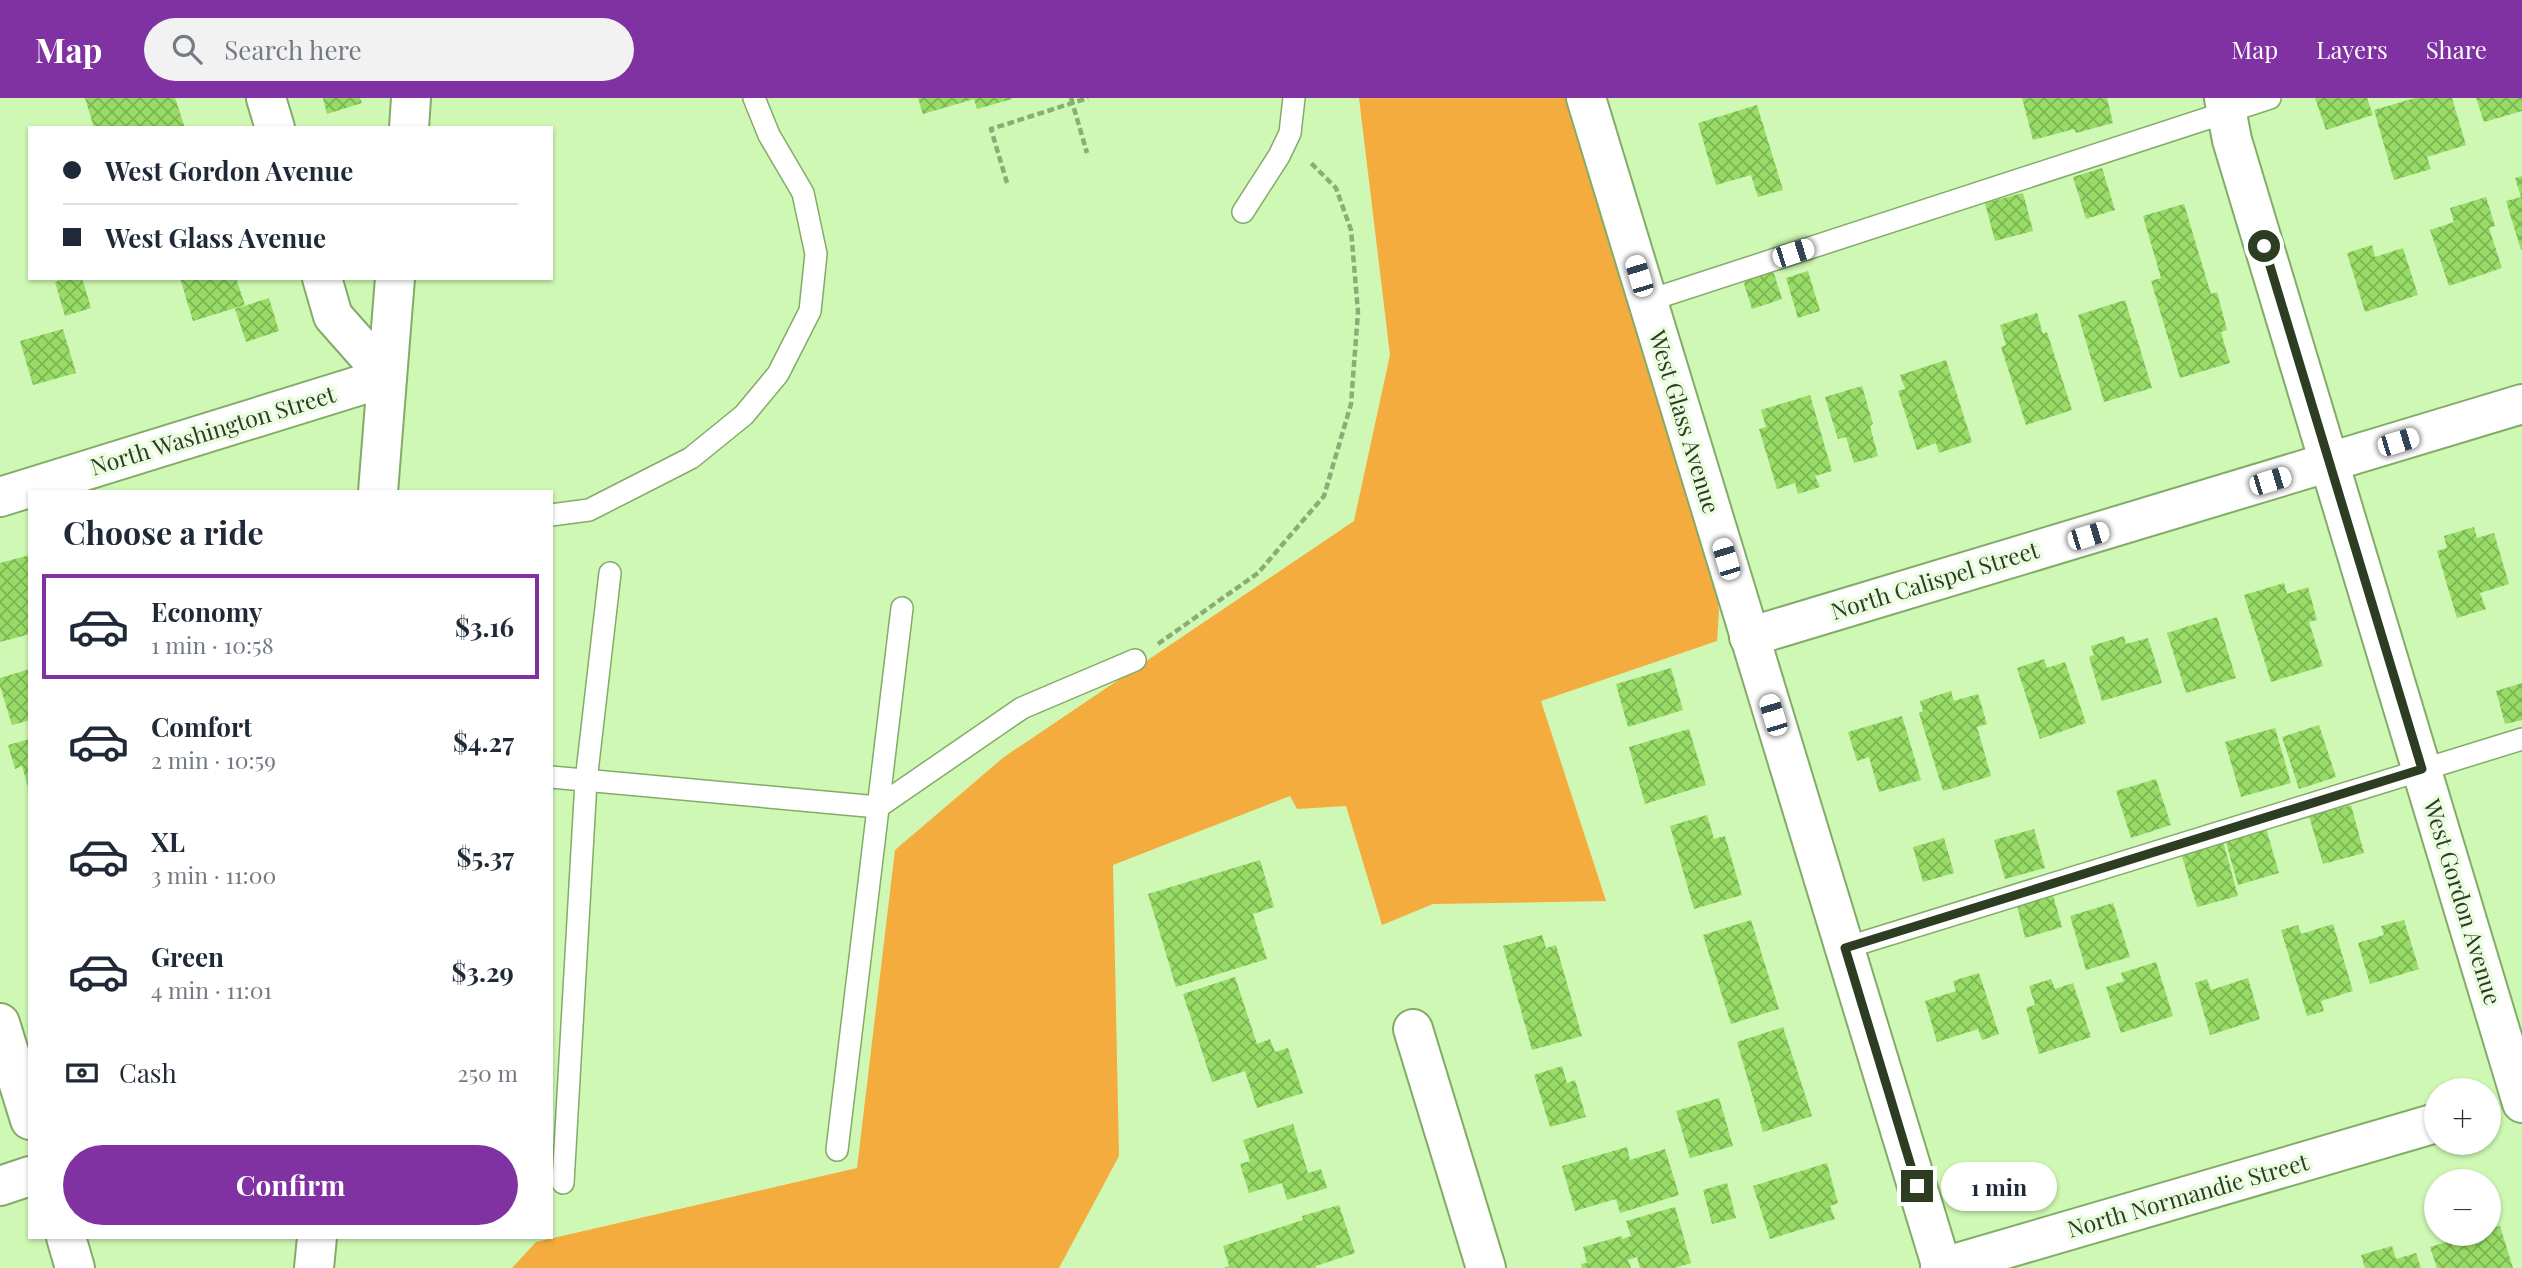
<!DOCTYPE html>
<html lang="en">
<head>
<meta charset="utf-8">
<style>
	:root { --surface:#fff; --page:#f2f2f3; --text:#1f2937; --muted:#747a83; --line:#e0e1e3; --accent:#8031a2 }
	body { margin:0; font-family:"Playfair Display",serif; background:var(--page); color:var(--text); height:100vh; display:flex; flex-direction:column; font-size:26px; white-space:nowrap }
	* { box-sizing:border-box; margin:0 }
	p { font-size:23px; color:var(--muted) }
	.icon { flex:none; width:38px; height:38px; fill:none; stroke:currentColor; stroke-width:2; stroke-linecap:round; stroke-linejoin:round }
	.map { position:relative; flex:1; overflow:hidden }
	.drawer { position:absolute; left:28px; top:392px; width:525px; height:749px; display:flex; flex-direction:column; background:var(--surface); border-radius:0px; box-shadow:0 2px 5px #0004 }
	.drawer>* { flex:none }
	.banner { position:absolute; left:28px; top:28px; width:525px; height:154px; border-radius:0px; box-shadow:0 2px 5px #0004; display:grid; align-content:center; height:154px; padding:0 35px; background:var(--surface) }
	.buttons { position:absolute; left:2424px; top:980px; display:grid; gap:14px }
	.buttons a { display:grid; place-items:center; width:77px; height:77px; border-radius:50%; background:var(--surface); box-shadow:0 2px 5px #0004; font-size:35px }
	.end { position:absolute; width:32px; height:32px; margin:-16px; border:9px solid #2c3d21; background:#fff; box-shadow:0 0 0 4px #fff }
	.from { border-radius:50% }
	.bubble { position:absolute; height:49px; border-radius:24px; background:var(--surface); box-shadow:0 2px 5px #0004; font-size:23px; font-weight:700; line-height:49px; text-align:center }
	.car { position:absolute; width:21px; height:42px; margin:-21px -10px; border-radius:9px; box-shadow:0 0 5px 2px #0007; background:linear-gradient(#fff 24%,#345 0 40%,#fff 0 76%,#345 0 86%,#fff 0) }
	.banner b { display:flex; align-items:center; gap:24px; height:66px; font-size:26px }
	.banner b+b { border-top:2px solid var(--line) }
	.banner i { width:18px; height:18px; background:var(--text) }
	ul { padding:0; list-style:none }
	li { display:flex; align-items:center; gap:21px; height:105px; margin:0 14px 10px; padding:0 21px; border:4px solid transparent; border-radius:0px }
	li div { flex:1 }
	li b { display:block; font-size:26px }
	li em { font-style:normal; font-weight:700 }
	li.selected { border-color:var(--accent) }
	li>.icon { width:63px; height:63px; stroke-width:1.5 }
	h2 { padding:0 35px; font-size:32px; line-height:84px }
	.pay { display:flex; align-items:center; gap:18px; height:77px; padding:0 35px; font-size:26px }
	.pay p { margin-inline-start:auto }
	.cta { display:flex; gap:14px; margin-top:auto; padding:14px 35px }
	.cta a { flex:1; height:80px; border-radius:42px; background:var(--accent); color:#fff; font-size:28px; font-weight:700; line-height:80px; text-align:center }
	header { display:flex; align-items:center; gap:42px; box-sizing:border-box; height:98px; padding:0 35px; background:var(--accent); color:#fff }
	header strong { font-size:33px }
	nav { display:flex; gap:38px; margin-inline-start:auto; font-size:24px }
	.search { width:490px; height:63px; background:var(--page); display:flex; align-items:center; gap:18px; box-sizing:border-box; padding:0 24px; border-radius:38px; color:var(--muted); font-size:26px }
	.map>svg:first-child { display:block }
	.green { fill:#f4ac3f }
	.building { fill:url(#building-cross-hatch) }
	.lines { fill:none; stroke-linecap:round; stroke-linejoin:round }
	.service-casing { stroke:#83ab69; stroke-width:24 }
	.minor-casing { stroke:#83ab69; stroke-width:42 }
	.path { stroke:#8cac77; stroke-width:4.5; stroke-dasharray:7 3.5; stroke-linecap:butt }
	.service { stroke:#fff; stroke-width:21 }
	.minor { stroke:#fff; stroke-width:38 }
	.route { stroke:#2c3d21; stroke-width:9 }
	.labels { text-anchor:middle; stroke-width:7; stroke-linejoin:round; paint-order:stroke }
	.street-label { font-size:23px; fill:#2c3d21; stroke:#ebfde1 }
</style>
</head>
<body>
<header>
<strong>Map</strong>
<div class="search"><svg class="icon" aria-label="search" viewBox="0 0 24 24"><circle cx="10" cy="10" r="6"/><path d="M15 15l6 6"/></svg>Search here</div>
<nav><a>Map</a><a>Layers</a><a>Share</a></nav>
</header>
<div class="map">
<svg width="2522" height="1170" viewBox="0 0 2522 1170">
	<defs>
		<pattern id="building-cross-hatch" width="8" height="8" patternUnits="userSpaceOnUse" patternTransform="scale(1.75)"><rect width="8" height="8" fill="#98dc67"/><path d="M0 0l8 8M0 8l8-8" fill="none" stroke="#7cb454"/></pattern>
	</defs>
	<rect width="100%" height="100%" fill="#cef8b3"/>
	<polygon class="green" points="1359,0 1567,0 1717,497 1719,513 1717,543 1541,603 1606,803 1433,806 1382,827 1346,708 1297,711 1290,698 1113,767 1119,1058 1059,1170 512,1170 536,1144 857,1070 895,752 1004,659 1354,423 1390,257"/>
	<g class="building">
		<polygon points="85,0 175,0 185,30 94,30"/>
		<polygon points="323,0 360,0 362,5 327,16"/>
		<polygon points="918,0 1012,0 1012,1 977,11 974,1 923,16"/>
		<polygon points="2022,0 2107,0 2113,25 2076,35 2074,31 2033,42"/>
		<polygon points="2315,0 2367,0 2373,17 2326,32"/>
		<polygon points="2415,0 2452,0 2466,47 2427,59 2431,71 2394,82 2374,12"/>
		<polygon points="2476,0 2522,0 2522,13 2484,24"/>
		<polygon points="1757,7 1783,92 1758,99 1751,77 1716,87 1698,25"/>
		<polygon points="2102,70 2115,112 2086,121 2073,79"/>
		<polygon points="2522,78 2522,152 2521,152 2506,103 2521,99 2515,80"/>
		<polygon points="2023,95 2033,133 1995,143 1985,105"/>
		<polygon points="2486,99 2495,128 2489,130 2502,170 2449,188 2430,132 2454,124 2450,110"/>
		<polygon points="2184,106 2211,196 2217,194 2227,232 2221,234 2230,265 2180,280 2151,183 2161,180 2143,118"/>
		<polygon points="2372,147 2375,159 2403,150 2418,197 2365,214 2347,155"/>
		<polygon points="1771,166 1782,201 1752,211 1741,176"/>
		<polygon points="1808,173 1820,213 1798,220 1786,180"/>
		<polygon points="66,180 82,180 91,210 65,218 55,184"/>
		<polygon points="180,180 236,180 245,207 193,223"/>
		<polygon points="269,200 279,233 246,244 235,211"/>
		<polygon points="2125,202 2152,290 2104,304 2078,217"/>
		<polygon points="2037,215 2043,236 2047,234 2072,312 2026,327 2001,249 2006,247 2000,227"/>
		<polygon points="63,231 76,275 33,287 20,243"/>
		<polygon points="1946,262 1972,344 1939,355 1936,345 1917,352 1898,293 1905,291 1900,277"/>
		<polygon points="1862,288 1873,326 1870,328 1878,358 1854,365 1846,339 1838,341 1825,299"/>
		<polygon points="1810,297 1832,373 1815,378 1820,389 1798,396 1795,385 1777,391 1759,331 1766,329 1761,312"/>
		<polygon points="2474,429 2477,440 2494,435 2509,486 2480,495 2486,511 2457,520 2437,453 2447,450 2444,438"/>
		<polygon points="30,457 30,536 0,544 0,465"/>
		<polygon points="2284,485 2287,496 2308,489 2317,522 2309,524 2323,568 2271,584 2244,497"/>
		<polygon points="2217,519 2236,580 2186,595 2167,535"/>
		<polygon points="2124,538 2126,546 2148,540 2162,585 2102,603 2089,559 2094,557 2091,548"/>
		<polygon points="2044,561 2047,570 2065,564 2086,625 2040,641 2017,570"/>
		<polygon points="1671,570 1683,612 1628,629 1616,586"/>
		<polygon points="30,571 30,622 12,627 0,588 0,580"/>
		<polygon points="2522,585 2522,622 2505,626 2496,593"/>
		<polygon points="1951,593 1954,603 1978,596 1987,626 1977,629 1991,678 1943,693 1919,615 1923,613 1920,603"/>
		<polygon points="1902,618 1921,682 1879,694 1869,659 1857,663 1848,634"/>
		<polygon points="2319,627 2336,679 2299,691 2282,639"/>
		<polygon points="2275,630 2291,685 2241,699 2225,644"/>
		<polygon points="1689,631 1706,687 1645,706 1629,649"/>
		<polygon points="30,641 30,692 29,692 22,668 15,671 8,647"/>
		<polygon points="2156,681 2171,727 2131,740 2116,693"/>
		<polygon points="2351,707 2364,755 2323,766 2309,718"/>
		<polygon points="1707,717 1714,741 1725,738 1742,797 1694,811 1670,728"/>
		<polygon points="2266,730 2279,775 2238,787 2225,741"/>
		<polygon points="2034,731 2045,770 2005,781 1994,742"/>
		<polygon points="1944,740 1954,775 1923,784 1913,749"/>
		<polygon points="2223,743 2238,798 2197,809 2181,755"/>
		<polygon points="1260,762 1274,809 1253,816 1267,861 1176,889 1148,796"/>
		<polygon points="2053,797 2062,829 2025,840 2017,807"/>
		<polygon points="2113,805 2130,859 2086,872 2070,818"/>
		<polygon points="1751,822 1779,911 1731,926 1703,837"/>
		<polygon points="2404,822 2419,871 2370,886 2358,845 2384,837 2381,828"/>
		<polygon points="2333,826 2353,893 2321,903 2324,913 2307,918 2281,832 2298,827 2301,836"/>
		<polygon points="1542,837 1546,850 1556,847 1582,938 1532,952 1503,848"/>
		<polygon points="2156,864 2173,918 2121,935 2106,889 2124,883 2121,875"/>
		<polygon points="1979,875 1999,936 1982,942 1978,931 1937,944 1925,903 1956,893 1953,883"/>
		<polygon points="1235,879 1257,946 1270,941 1275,954 1288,950 1303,995 1257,1010 1245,973 1212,984 1183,896"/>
		<polygon points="2248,880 2260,921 2210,937 2195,885 2207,881 2211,892"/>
		<polygon points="2051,881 2055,891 2073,885 2091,939 2039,956 2026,910 2035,907 2029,888"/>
		<polygon points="1783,929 1812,1018 1763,1034 1737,944"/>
		<polygon points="1562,968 1567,985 1575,982 1586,1019 1550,1029 1534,977"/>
		<polygon points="1719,1000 1733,1048 1690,1060 1676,1013"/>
		<polygon points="1293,1026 1308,1075 1321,1071 1327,1090 1287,1102 1282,1085 1249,1095 1240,1066 1250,1063 1243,1042"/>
		<polygon points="1627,1049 1630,1062 1665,1051 1679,1097 1620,1115 1616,1101 1575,1113 1562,1068"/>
		<polygon points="1827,1065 1838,1105 1830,1108 1835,1121 1770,1141 1753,1088"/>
		<polygon points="1727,1085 1736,1120 1712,1126 1703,1092"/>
		<polygon points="1339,1107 1355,1155 1316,1168 1316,1170 1224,1170 1229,1168 1223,1148 1303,1122 1302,1118"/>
		<polygon points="1675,1109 1691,1165 1675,1170 1640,1170 1637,1159 1628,1162 1631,1170 1582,1170 1581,1166 1587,1165 1583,1149 1622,1138 1622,1141 1631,1138 1626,1123"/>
		<polygon points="2500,1128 2513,1170 2437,1170 2430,1149 2474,1136 2488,1136 2488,1131"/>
		<polygon points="2392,1148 2396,1161 2416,1155 2421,1170 2365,1170 2361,1157"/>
	</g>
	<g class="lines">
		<g class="service-casing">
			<g id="service">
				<polyline points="1243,114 1279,58 1290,35 1294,0"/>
				<polyline points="1647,203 2270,0"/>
				<polyline points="551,417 589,412 691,360 744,317 778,276 810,213 816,156 803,95 769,37 754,0"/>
				<polyline points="551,679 878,709 1022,610 1135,562"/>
				<polyline points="1845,850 2522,641"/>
				<polyline points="837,1052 902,510"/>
				<polyline points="563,1085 586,683 610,475"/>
			</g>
		</g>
		<g class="minor-casing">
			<g id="minor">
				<polyline points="266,0 275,30"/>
				<polyline points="1586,0 1942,1170"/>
				<polyline points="2224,0 2232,42 2522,1005"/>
				<polyline points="409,30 411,0"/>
				<polyline points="378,394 395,180"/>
				<polyline points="0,399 387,279 333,218 322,180"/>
				<polyline points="1749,539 2522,306"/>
				<polyline points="0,925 30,1022"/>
				<polyline points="1413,931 1486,1170"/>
				<polyline points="0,1088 30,1078"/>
				<polyline points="66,1139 75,1170"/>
				<polyline points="314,1170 317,1139"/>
				<polyline points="1940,1170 2436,1025"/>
			</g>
		</g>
		<g class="path">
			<polyline points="1071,0 1087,55"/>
			<polyline points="1007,85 991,31 1088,0"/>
			<polyline points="1158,546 1258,475 1324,398 1351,306 1358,214 1351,132 1336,90 1310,64"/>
		</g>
		<use href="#service" class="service"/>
		<use href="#minor" class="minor"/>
	</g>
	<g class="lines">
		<polyline class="route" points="1917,1088 1845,850 2422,671 2264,148"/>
	</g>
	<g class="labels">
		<g class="street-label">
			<text transform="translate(1684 324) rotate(73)" y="8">West Glass Avenue</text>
			<text transform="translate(213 333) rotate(-17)" y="8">North Washington Street</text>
			<text transform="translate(1935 483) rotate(-17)" y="8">North Calispel Street</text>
			<text transform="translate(2462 804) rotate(73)" y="8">West Gordon Avenue</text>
			<text transform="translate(2188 1098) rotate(-16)" y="8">North Normandie Street</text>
		</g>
	</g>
</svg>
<div class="buttons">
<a>+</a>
<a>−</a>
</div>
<i class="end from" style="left:2264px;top:148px"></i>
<i class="end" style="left:1917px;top:1088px"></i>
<div class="bubble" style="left:1941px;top:1064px;width:116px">1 min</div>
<i class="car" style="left:1793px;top:155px;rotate:72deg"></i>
<i class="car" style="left:1639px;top:178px;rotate:343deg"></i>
<i class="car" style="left:2398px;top:344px;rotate:73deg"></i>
<i class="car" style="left:2270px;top:383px;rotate:73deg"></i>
<i class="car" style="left:2088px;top:438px;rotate:73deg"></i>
<i class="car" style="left:1726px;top:461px;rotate:343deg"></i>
<i class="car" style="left:1773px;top:617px;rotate:343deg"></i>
<div class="banner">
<b><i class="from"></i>West Gordon Avenue</b>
<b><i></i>West Glass Avenue</b>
</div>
<section class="drawer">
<h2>Choose a ride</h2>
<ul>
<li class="selected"><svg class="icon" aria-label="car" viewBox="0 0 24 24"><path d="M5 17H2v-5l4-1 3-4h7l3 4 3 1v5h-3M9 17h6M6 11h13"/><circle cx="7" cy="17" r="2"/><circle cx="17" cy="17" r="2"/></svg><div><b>Economy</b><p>1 min · 10:58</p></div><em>$3.16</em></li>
<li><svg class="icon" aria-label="car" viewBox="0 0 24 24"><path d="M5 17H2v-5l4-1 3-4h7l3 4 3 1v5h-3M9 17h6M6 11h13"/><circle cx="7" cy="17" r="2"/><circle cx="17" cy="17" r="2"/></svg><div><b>Comfort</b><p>2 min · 10:59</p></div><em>$4.27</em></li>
<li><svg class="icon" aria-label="car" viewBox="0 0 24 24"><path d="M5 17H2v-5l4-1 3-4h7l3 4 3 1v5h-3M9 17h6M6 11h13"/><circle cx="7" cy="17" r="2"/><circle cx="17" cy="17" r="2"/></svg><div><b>XL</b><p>3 min · 11:00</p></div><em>$5.37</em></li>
<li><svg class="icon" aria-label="car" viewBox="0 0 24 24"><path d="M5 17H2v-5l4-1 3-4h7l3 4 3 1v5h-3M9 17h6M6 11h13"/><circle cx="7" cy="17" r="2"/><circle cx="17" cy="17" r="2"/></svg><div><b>Green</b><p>4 min · 11:01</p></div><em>$3.29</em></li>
</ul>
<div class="pay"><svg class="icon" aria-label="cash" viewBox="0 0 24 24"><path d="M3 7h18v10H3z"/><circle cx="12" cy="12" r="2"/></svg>Cash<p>250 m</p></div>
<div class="cta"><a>Confirm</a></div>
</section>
</div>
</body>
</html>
